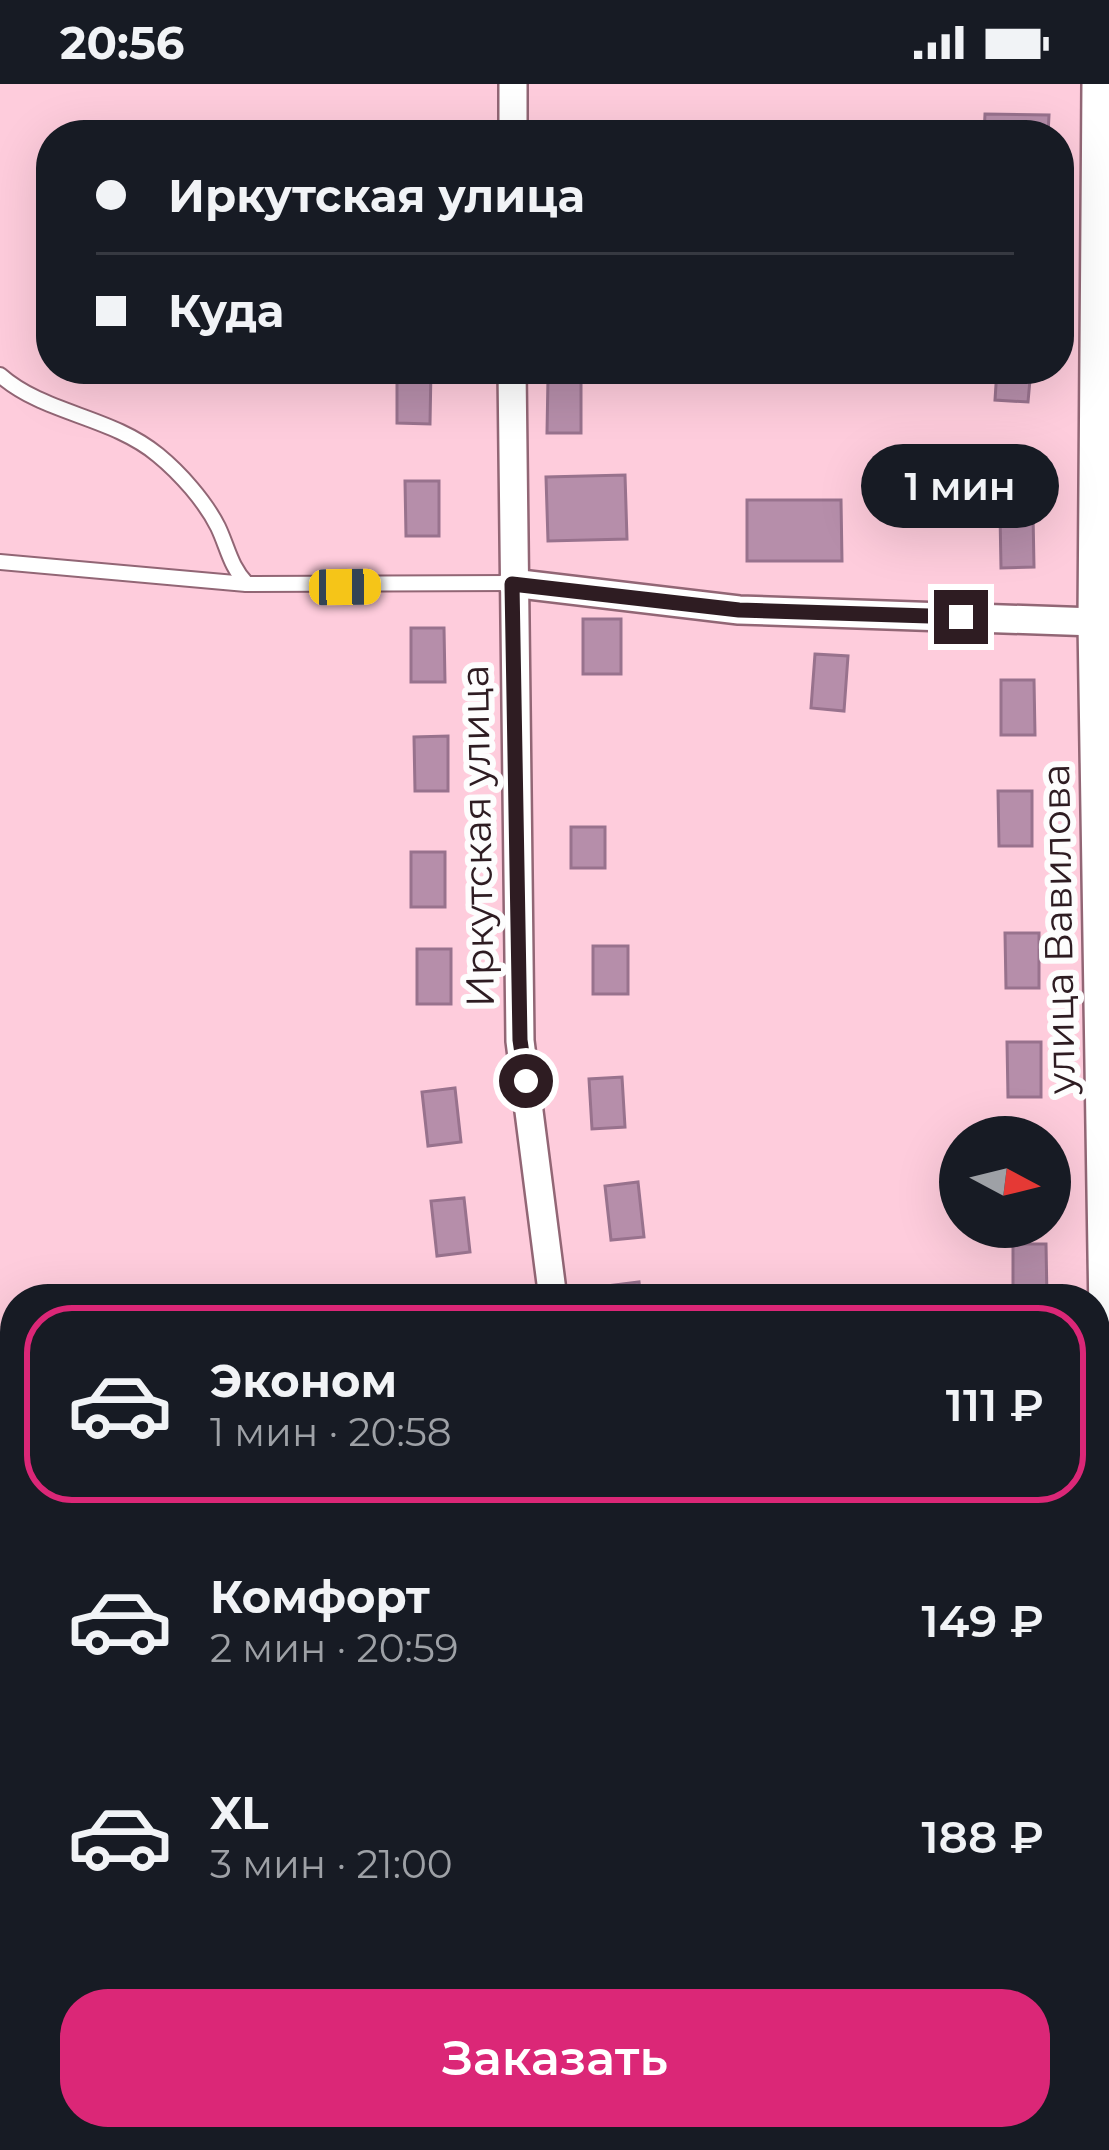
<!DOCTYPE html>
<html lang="ru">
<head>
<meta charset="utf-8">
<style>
	:root { --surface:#171b24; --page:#20242c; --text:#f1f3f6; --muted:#9ea1a6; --line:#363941; --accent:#db2777 }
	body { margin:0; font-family:Montserrat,sans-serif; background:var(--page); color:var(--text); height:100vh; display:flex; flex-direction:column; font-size:45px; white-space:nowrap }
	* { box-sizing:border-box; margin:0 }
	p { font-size:39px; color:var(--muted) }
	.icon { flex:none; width:66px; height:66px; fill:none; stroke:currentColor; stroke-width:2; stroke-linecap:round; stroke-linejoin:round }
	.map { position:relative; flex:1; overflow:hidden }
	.drawer { position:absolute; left:0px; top:1200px; width:1110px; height:867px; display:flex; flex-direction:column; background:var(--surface); border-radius:48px 48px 0 0; box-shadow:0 12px 48px #0002 }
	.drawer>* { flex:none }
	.hud { position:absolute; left:36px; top:36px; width:1038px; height:264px; border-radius:48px; box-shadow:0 12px 48px #0002; display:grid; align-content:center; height:264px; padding:0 60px; background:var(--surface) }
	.needle { width:78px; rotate:97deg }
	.buttons { position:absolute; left:939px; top:1032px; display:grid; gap:24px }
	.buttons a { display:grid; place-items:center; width:132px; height:132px; border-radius:50%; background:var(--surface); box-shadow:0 12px 48px #0002; font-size:60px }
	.end { position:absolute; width:54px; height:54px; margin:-27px; border:15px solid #2e1c22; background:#fff; box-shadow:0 0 0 6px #fff }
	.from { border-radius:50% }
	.bubble { position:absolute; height:84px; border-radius:42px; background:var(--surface); box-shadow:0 12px 48px #0002; font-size:39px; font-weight:600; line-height:84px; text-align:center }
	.car { position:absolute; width:36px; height:72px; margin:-36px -18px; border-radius:15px; box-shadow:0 0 9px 3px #0007; background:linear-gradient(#f5c518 24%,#345 0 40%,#f5c518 0 76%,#345 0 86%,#f5c518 0) }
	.hud b { display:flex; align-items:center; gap:42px; height:114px; font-size:45px }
	.hud b+b { border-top:3px solid var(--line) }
	.hud i { width:30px; height:30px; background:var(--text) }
	ul { padding:21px 0 0; list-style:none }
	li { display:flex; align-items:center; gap:36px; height:198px; margin:0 24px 18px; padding:0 36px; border:6px solid transparent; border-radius:48px }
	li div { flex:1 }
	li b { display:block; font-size:45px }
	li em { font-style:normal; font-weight:600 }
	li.on { border-color:var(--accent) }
	li>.icon { width:108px; height:108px; stroke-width:1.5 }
	.primary-button { display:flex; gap:24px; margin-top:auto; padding:24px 60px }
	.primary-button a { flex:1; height:138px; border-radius:48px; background:var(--accent); color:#fff; font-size:48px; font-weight:600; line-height:138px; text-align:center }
	.status { display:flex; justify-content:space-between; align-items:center; height:84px; padding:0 60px; background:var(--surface); direction:ltr }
	.status svg { height:33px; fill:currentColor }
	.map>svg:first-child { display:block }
	.building { fill:#b68eaa; stroke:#98728d; stroke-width:3 }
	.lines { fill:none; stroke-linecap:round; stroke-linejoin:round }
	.service-casing { stroke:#926675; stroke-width:18 }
	.minor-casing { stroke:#926675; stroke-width:32 }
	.tertiary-casing { stroke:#926675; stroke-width:38 }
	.secondary-casing { stroke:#926675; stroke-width:40 }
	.service { stroke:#fff; stroke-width:14 }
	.minor { stroke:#fff; stroke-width:27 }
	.tertiary { stroke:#fff; stroke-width:33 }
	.secondary { stroke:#fff; stroke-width:36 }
	.route { stroke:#2e1c22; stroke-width:15 }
	.labels { text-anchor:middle; stroke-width:12; stroke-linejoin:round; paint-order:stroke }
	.street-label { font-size:39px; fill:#2e1c22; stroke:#fdfdfd }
</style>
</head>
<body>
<div class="status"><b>20:56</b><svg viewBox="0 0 49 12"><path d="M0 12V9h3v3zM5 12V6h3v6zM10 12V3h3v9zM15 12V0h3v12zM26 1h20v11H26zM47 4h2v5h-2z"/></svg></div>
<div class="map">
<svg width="1109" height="2066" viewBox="0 0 1109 2066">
	<rect width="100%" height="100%" fill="#feccdc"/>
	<g class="building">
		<polygon points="985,30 1049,31 1048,51 984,51"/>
		<polygon points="38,194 51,194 51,257 40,257"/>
		<polygon points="397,285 431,285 430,340 397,339"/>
		<polygon points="997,285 1031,285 1028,318 995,316"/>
		<polygon points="548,294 581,294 581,349 547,349"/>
		<polygon points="625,391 627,455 548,457 546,393"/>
		<polygon points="405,397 439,397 439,452 406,452"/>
		<polygon points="747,416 841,416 842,477 747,477"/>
		<polygon points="1000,429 1033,429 1034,483 1001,484"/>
		<rect x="583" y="535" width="38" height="55"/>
		<polygon points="411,544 444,544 445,598 411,598"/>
		<polygon points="815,570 848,572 844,627 811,624"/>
		<polygon points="1001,596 1034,596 1035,651 1001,651"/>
		<polygon points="448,652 448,707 415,707 414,653"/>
		<polygon points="998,707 1032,707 1032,762 999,762"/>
		<rect x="571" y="743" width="34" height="41"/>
		<rect x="411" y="768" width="34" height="55"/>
		<polygon points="1005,849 1039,849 1039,904 1006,904"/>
		<rect x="593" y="862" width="35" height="48"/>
		<rect x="417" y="865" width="34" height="55"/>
		<polygon points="1007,958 1041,958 1041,1013 1008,1013"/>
		<polygon points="622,993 625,1043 592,1045 589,995"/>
		<polygon points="455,1004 461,1058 428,1062 422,1008"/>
		<polygon points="638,1098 644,1153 611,1156 605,1102"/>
		<polygon points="464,1114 470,1168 437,1172 431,1117"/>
		<polygon points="1013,1160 1046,1160 1047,1215 1013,1215"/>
		<polygon points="639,1198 641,1215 607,1215 606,1202"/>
		<polygon points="426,2052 584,2052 586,2066 428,2066"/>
		<polygon points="685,2052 864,2052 865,2063 686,2066"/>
	</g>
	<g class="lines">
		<g class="service-casing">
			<g id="service">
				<path d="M0,291C44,330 111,332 158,371C180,389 205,417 218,443C228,464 230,482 247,500L512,499"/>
				<polyline points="0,478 246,500"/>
				<polyline points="889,2052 891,2066"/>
			</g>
		</g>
		<g class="minor-casing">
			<g id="minor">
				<polyline points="513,51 513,0"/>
				<polyline points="512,285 520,957 553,1215"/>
				<polyline points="512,499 739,526 1095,538"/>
				<polyline points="644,2052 646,2066"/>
			</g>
		</g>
		<g class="tertiary-casing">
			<polyline id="tertiary" points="1099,0 1095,538 1107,1295"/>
		</g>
		<g class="secondary-casing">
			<g id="secondary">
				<polyline points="1095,1905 1109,1294"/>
				<polyline points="1084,2066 1085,2052"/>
			</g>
		</g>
		<use href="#service" class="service"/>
		<use href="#minor" class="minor"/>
		<use href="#tertiary" class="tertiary"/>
		<use href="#secondary" class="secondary"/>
	</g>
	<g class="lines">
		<polyline class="route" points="526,997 520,956 512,500 739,526 961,533"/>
	</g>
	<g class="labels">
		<g class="street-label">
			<text transform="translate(477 752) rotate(-91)" y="14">Иркутская улица</text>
			<text transform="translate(1058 845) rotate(-91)" y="14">улица Вавилова</text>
		</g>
	</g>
</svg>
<div class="buttons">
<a><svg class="needle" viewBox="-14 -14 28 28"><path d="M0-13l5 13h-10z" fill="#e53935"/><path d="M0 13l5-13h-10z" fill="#9ea1a6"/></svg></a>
</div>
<i class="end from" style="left:526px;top:997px"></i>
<i class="end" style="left:961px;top:533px"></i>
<div class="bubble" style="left:861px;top:360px;width:198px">1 мин</div>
<i class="car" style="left:345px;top:503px;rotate:89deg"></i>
<div class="hud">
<b><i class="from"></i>Иркутская улица</b>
<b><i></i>Куда</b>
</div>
<section class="drawer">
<ul>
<li class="on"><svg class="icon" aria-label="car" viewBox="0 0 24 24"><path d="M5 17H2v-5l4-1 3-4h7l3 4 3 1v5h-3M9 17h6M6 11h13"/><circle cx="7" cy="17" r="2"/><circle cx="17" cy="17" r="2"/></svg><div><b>Эконом</b><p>1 мин · 20:58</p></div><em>111 ₽</em></li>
<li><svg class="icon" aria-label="car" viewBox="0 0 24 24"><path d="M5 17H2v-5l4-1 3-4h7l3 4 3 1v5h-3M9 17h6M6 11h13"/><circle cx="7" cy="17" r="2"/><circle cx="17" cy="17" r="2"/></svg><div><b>Комфорт</b><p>2 мин · 20:59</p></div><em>149 ₽</em></li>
<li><svg class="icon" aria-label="car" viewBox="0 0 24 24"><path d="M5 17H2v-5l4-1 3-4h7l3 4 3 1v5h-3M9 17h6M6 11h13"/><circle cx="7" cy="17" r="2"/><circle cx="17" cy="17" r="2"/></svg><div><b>XL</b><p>3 мин · 21:00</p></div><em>188 ₽</em></li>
</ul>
<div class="primary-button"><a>Заказать</a></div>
</section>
</div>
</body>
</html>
